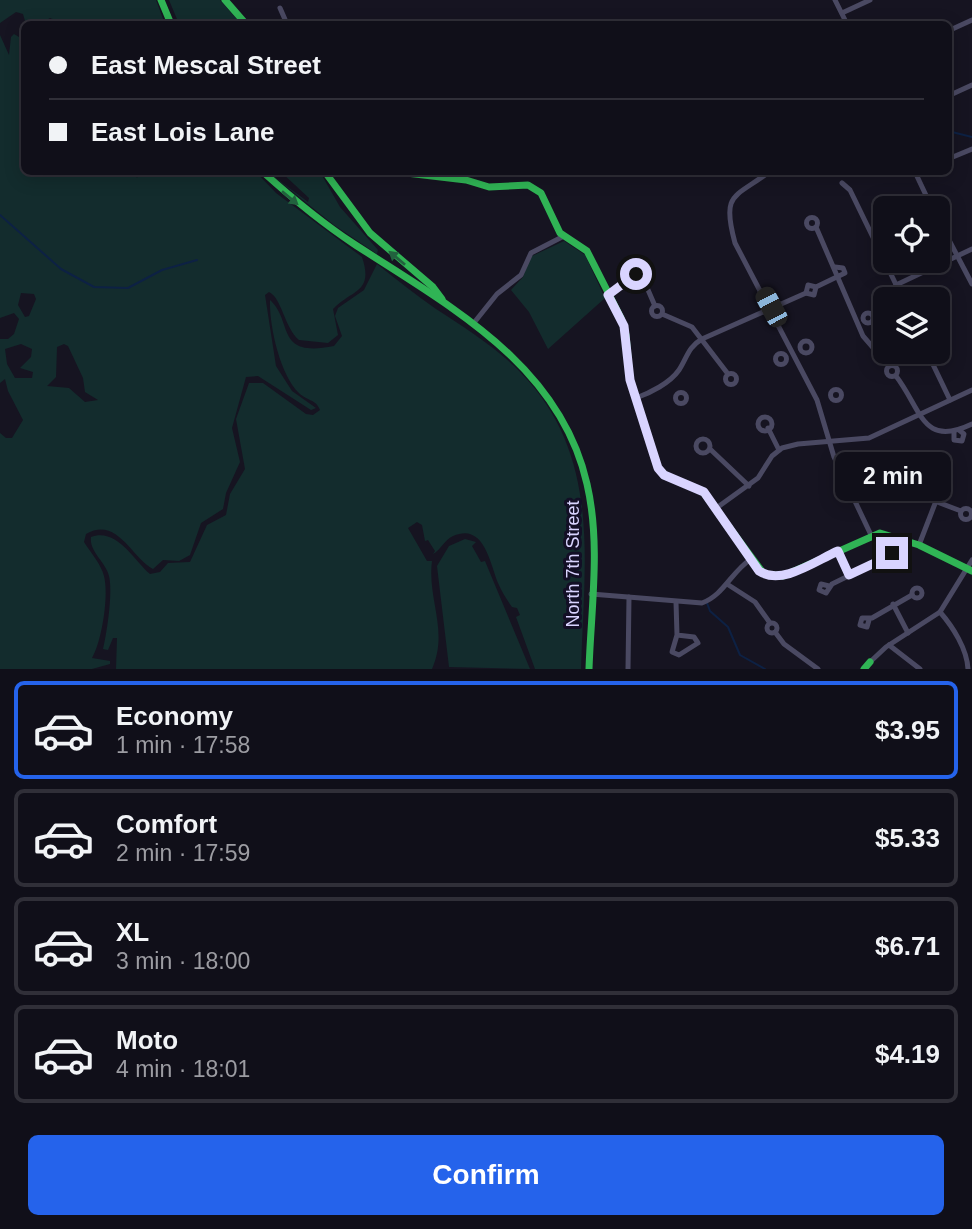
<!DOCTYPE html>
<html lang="en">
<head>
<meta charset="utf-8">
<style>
	:root { --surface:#100f19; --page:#191822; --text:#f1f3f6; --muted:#9c9ca2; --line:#302f38; --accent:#2563eb }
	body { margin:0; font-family:Arial,sans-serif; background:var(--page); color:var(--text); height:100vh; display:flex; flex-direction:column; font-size:26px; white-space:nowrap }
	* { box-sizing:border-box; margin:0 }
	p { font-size:23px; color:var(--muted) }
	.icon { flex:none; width:38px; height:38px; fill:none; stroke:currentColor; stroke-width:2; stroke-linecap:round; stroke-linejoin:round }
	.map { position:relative; height:669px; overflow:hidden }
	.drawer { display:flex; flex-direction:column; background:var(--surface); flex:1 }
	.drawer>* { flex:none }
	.hud { position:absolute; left:21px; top:21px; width:931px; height:154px; border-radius:10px; box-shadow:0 4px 18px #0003,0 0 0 2px var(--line); display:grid; align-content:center; height:154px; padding:0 28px; background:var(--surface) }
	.tools { position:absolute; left:873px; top:196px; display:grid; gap:14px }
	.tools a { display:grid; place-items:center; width:77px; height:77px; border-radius:10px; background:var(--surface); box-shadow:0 4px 18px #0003,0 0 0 2px var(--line); font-size:35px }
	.end { position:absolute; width:32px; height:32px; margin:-16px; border:9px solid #d9d4ff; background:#111; box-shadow:0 0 0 4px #111 }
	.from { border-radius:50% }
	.bubble { position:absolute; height:49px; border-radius:10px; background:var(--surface); box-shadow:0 4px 18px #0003,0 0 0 2px var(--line); font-size:23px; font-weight:600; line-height:49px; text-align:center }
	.car { position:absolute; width:21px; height:42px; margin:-21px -10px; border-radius:9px; box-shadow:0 0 5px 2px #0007; background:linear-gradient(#222 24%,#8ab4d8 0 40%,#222 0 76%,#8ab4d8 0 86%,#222 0) }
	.hud b { display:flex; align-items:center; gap:24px; height:66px; font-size:26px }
	.hud b+b { border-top:2px solid var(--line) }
	.hud i { width:18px; height:18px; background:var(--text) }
	ul { padding:12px 0 0; list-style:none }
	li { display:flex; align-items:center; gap:21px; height:98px; margin:0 14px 10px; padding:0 14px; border:4px solid var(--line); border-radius:10px }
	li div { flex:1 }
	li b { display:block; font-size:26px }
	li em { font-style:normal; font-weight:600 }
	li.on { border-color:var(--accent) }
	li>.icon { width:63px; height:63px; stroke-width:1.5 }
	.primary-button { display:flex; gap:14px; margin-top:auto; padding:14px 28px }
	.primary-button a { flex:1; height:80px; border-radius:10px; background:var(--accent); color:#fff; font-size:28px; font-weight:600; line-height:80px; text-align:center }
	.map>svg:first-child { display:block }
	.green { fill:#132c2d; fill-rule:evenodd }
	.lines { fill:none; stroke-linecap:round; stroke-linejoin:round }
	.stream { stroke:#0d2144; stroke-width:2 }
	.street { stroke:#4a4962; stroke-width:5 }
	.fast { stroke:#30b455; stroke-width:7 }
	.oneway { fill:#22623e }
	.route { stroke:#d9d4ff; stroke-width:9 }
	.labels { text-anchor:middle; stroke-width:6; stroke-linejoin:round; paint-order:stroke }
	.street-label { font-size:18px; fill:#d9d4ff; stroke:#130f26 }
</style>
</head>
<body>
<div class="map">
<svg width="972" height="669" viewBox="0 0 972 669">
	<rect width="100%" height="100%" fill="#161421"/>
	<g class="green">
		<polygon points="0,0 156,0 165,24 64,24 50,18 40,24 26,24 23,14 16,12 0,23"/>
		<polygon points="169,0 220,0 241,24 179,24"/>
		<path d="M14,34L24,40V172H135L137,178L139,172H256L276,193L362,257C374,293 352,289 333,309L338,335L328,343L299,340C284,327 282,298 269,292L265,295L276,366L292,391L316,408L311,410L258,376L246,377L232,428L240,462L226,493L223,509L201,523L190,555L179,561L163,560L153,569C131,557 117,516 86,534L84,542C91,553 101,564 104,576C109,595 102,641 92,658L110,661V664L92,669H0V433L6,438H12L23,420L8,391L5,379L0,383V339H8L14,334L19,319L14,313L0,318V35L9,55L11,37ZM21,293L34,294L36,299L29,316L25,317L18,305ZM21,344L32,349L31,357L20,368L33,372L32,378H15L7,364L5,349ZM64,344L68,346L83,378L85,392L98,400L85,402L69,388L47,386L56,377L57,347Z"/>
		<polygon points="268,172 308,202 309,198 281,172 320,172 340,207 378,250 377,254 334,225"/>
		<polygon points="564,241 585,255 605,298 548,349 529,312 511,290 523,277 530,257"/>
		<path d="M377,264C396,279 416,295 436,309C465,328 496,347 521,373C602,456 584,563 581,669H535L516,617L520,615L517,608L512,607C507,600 502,592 498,583C490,563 484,522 453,536C444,540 441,550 433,554L435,551L428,540L425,541L422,525L417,522L408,528L427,561H432C427,599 449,631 432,669H116L117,638H113L108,650L103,649C107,633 113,592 109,576C106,562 89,552 91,537C116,527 134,560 150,574L160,572L168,563L190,562L207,525L226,515L230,494L245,469L236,419L249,383H263L306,414L313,415L320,410C316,399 307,401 299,393C280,375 269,325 270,300C294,322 274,358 334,346L342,336L335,316L338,308L364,290Z"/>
		<polygon points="465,539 476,542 472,546 481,562 485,561 530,669 449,667 437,566 449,546"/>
	</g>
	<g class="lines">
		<g class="stream">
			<polyline points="948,131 972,137"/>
			<polyline points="0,215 61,269 94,287 128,288 162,270 197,260"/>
			<polyline points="707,603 710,611 728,627 740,655 765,669"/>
		</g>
		<g class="street">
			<polyline points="835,0 847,24"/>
			<polyline points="280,8 287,24"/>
			<polyline points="842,13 870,0"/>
			<polyline points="948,31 972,20"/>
			<polyline points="948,96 972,85"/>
			<polyline points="948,159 972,149"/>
			<polyline points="353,172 374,172"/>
			<path d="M769,172C735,198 721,192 735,243L817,400L834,457L871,535"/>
			<polyline points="915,172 932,208"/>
			<polyline points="842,183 850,190 903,299"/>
			<circle cx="812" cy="223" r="5.5"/>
			<polyline points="938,219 972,284"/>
			<polyline points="816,227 863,336 889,366"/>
			<circle cx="641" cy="271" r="5.5"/>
			<polyline points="642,276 655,306"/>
			<polyline points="896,285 972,249"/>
			<polyline points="816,287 814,295 806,293 808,285 816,287 845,273 843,268 835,267"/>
			<polyline points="608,295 636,274"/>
			<circle cx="657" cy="311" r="5.5"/>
			<circle cx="868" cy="318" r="5"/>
			<polyline points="662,314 692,327 728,374"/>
			<polyline points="473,324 497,294 521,275 531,253 564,236"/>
			<circle cx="806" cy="347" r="6"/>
			<polyline points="927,352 950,400"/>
			<circle cx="781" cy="359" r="5.5"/>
			<circle cx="892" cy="371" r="5.5"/>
			<circle cx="731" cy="379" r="5.5"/>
			<path d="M896,376C922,410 922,448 972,424"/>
			<circle cx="836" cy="395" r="5.5"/>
			<circle cx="681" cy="398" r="5.5"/>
			<path d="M636,398C650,393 670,383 679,370C687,358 688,347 702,339L806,293"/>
			<circle cx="765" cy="424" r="7"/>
			<polyline points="768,428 779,450"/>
			<polyline points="954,432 954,440 962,441 964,434 959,430"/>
			<circle cx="703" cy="446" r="7"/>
			<polyline points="710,449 749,486"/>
			<circle cx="902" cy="480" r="5.5"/>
			<polyline points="906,485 919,495 961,511"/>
			<circle cx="966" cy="514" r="5.5"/>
			<polyline points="715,509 758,478 772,456 782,448 798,444 869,438 972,390"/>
			<polyline points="919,545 936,501"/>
			<circle cx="887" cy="555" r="5"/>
			<polyline points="838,551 849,575"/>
			<polyline points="727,584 755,602 770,623"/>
			<polyline points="829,586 821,584 819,590 826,593 832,584 883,559"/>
			<circle cx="917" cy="593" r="5"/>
			<path d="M591,594L702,603C724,595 731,572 751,559"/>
			<polyline points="676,602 677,635 672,652 679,655 698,643 694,637 677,635"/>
			<polyline points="893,604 908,633"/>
			<path d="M940,612C953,627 967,649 968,669"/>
			<polyline points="869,620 867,627 860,625 862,618 872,618 912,595"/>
			<circle cx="772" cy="628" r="5"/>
			<polyline points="775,632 784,644 818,669"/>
			<polyline points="889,645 920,669"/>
			<polyline points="870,662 886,647 940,612 972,560"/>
			<polyline points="628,669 629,597"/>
		</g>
		<g class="fast">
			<polyline points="161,0 171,24"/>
			<polyline points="225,0 246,24"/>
			<path d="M263,172C292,198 322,223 354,244C449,306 560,364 587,484C601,544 591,609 589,669"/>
			<polyline points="325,172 370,233 433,287 442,299"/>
			<polyline points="398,172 466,180 489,187 528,185 541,193 560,233 587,251 621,318 626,335 630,380 658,468 665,475 703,492 764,574 783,576 880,533 919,545 972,571"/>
			<polyline points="864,669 870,662"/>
		</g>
	</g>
	<defs><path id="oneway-solid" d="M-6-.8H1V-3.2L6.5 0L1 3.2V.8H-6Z" transform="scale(1.75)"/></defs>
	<g class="oneway">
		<use href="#oneway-solid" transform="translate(290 198) rotate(40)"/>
		<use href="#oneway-solid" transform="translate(397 258) rotate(-140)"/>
	</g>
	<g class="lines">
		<path class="route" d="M636,274L608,295L624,326L630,380L658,468L664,475L704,492L759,571C782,586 815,561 838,551L849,575L883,559L889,560L892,553"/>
	</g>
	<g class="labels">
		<g class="street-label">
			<text transform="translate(573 564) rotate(-90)" y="6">North 7th Street</text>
		</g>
	</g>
</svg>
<div class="tools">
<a><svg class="icon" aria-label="locate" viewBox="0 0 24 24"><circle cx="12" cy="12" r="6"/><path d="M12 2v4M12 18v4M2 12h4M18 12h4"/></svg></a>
<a><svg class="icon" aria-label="layers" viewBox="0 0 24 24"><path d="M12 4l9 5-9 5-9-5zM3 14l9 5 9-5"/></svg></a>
</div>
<i class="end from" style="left:636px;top:274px"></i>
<i class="end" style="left:892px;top:553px"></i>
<div class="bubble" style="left:835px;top:452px;width:116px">2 min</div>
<i class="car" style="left:771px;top:307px;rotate:332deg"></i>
<div class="hud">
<b><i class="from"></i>East Mescal Street</b>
<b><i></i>East Lois Lane</b>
</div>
</div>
<section class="drawer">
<ul>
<li class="on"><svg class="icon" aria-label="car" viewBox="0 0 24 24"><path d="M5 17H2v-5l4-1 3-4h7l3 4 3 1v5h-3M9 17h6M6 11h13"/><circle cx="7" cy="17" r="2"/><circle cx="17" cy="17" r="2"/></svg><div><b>Economy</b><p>1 min · 17:58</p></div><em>$3.95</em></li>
<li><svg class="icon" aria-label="car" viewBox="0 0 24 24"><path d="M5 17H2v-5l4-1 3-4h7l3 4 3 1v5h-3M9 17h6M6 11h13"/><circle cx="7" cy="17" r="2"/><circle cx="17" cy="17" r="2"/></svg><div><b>Comfort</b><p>2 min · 17:59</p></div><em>$5.33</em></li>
<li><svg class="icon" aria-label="car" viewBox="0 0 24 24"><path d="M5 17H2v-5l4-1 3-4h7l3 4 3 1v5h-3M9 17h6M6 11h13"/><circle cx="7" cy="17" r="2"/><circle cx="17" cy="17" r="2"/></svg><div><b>XL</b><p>3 min · 18:00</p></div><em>$6.71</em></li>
<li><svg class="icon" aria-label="car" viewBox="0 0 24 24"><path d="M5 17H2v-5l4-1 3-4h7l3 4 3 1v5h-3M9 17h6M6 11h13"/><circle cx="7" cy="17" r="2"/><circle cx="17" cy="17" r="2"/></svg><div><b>Moto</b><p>4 min · 18:01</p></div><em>$4.19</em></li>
</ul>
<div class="primary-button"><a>Confirm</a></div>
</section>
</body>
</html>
